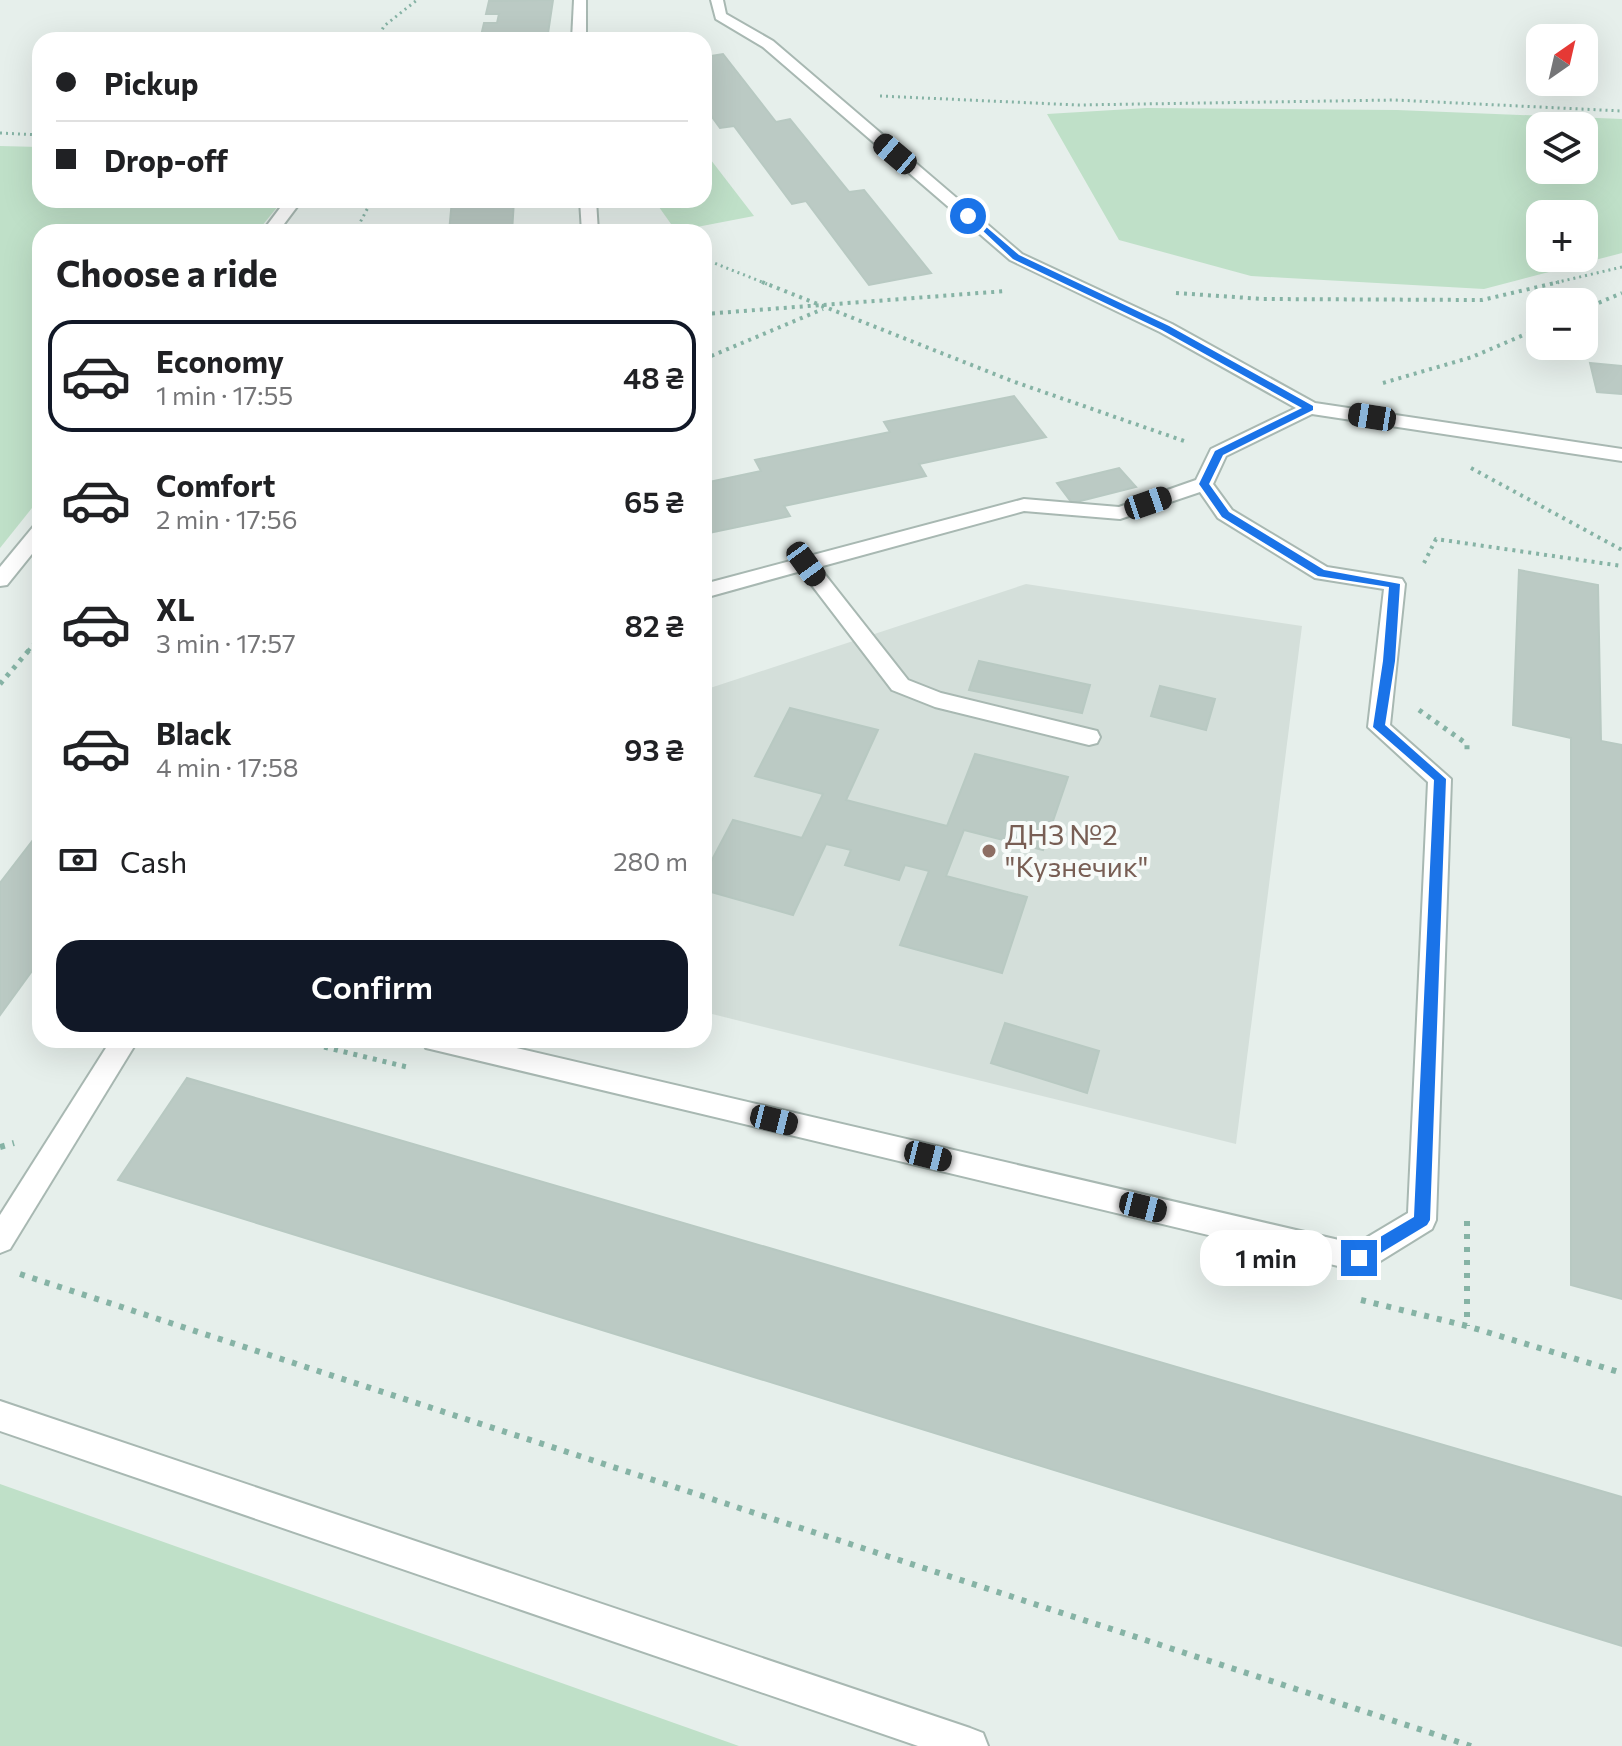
<!DOCTYPE html>
<html lang="en">
<head>
<meta charset="utf-8">
<style>
	:root { --surface:#fff; --page:#f2f2f2; --text:#202124; --muted:#757577; --line:#e0e0e0; --accent:#111827 }
	body { margin:0; font-family:Commissioner,sans-serif; background:var(--page); color:var(--text); height:100vh; display:flex; flex-direction:column; font-size:30px; white-space:nowrap }
	* { box-sizing:border-box; margin:0 }
	p { font-size:26px; color:var(--muted) }
	.icon { flex:none; width:44px; height:44px; fill:none; stroke:currentColor; stroke-width:2; stroke-linecap:round; stroke-linejoin:round }
	.map { position:relative; flex:1; overflow:hidden }
	.drawer { position:absolute; left:32px; top:224px; width:680px; height:824px; display:flex; flex-direction:column; background:var(--surface); border-radius:24px; box-shadow:0 8px 32px #0002 }
	.drawer>* { flex:none }
	.banner { position:absolute; left:32px; top:32px; width:680px; height:176px; border-radius:24px; box-shadow:0 8px 32px #0002; display:grid; align-content:center; height:176px; padding:0 24px; background:var(--surface) }
	.needle { width:52px; rotate:34deg }
	.controls { position:absolute; left:1526px; top:24px; display:grid; gap:16px }
	.controls a { display:grid; place-items:center; width:72px; height:72px; border-radius:16px; background:var(--surface); box-shadow:0 8px 32px #0002; font-size:40px }
	.end { position:absolute; width:36px; height:36px; margin:-18px; border:10px solid #1a73e8; background:#fff; box-shadow:0 0 0 4px #fff }
	.from { border-radius:50% }
	.bubble { position:absolute; height:56px; border-radius:24px; background:var(--surface); box-shadow:0 8px 32px #0002; font-size:26px; font-weight:600; line-height:56px; text-align:center }
	.car { position:absolute; width:24px; height:48px; margin:-24px -12px; border-radius:10px; box-shadow:0 0 6px 2px #0007; background:linear-gradient(#222 24%,#8ab4d8 0 40%,#222 0 76%,#8ab4d8 0 86%,#222 0) }
	.banner b { display:flex; align-items:center; gap:28px; height:76px; font-size:30px }
	.banner b+b { border-top:2px solid var(--line) }
	.banner i { width:20px; height:20px; background:var(--text) }
	ul { padding:0; list-style:none }
	li { display:flex; align-items:center; gap:24px; height:112px; margin:0 16px 12px; padding:0 8px; border:4px solid transparent; border-radius:24px }
	li div { flex:1 }
	li b { display:block; font-size:30px }
	li em { font-style:normal; font-weight:600 }
	li.current { border-color:var(--accent) }
	li>.icon { width:72px; height:72px; stroke-width:1.5 }
	h2 { padding:0 24px; font-size:36px; line-height:96px }
	.pay { display:flex; align-items:center; gap:20px; height:88px; padding:0 24px; font-size:30px }
	.pay p { margin-inline-start:auto }
	.button { display:flex; gap:16px; margin-top:auto; padding:16px 24px }
	.button a { flex:1; height:92px; border-radius:24px; background:var(--accent); color:#fff; font-size:32px; font-weight:600; line-height:92px; text-align:center }
	.map>svg:first-child { display:block }
	.built { fill:#d4dfda }
	.green { fill:#bfe0c8; fill-rule:evenodd }
	.building { fill:#bbcac4; stroke:#b8c9c2; stroke-width:2 }
	.lines { fill:none; stroke-linecap:round; stroke-linejoin:round }
	.service-casing { stroke:#a8b8b2; stroke-width:4 }
	.path-far3 { stroke:#86b3a5; stroke-width:3; stroke-dasharray:2 4; stroke-linecap:butt }
	.path-far2 { stroke:#86b3a5; stroke-width:4; stroke-dasharray:3 5; stroke-linecap:butt }
	.path-far1 { stroke:#86b3a5; stroke-width:5; stroke-dasharray:4 6; stroke-linecap:butt }
	.path { stroke:#86b3a5; stroke-width:6; stroke-dasharray:5 8; stroke-linecap:butt }
	.service { fill:#fff; fill-rule:evenodd }
	.route { fill:#1a73e8 }
	.education-dot { fill:#8d6e63; stroke:#f7fbf9; stroke-width:3 }
	.labels { text-anchor:middle; stroke-width:8; stroke-linejoin:round; paint-order:stroke }
	.education-label { font-size:28px; fill:#785e54; stroke:#f7fbf9; text-anchor:start }
</style>
</head>
<body>
<div class="map">
<svg width="1622" height="1746" viewBox="0 0 1622 1746">
	<rect width="100%" height="100%" fill="#e6efeb"/>
	<polygon class="built" points="1026,584 1302,626 1236,1144 704,1012 704,690"/>
	<g class="green">
		<path d="M1147,108L1397,110L1622,119V253L1484,289L1251,276L1119,240L1047,114ZM1540,126H1584V170H1540ZM1540,214H1584V258H1540Z"/>
		<polygon points="0,146 40,147 40,200 283,200 257,232 40,232 40,498 0,548"/>
		<polygon points="704,151 754,216 676,231 654,200 704,200"/>
		<polygon points="0,1484 739,1746 0,1746"/>
	</g>
	<g class="building">
		<polygon points="553,0 547,40 480,40 484,23 497,23 499,14 486,14 489,1"/>
		<polygon points="723,54 776,122 790,119 849,192 864,190 931,273 869,285 806,201 792,204 734,126 720,128 704,106 704,57"/>
		<polygon points="452,200 514,200 512,232 449,232"/>
		<polygon points="1590,363 1622,366 1622,394 1597,392"/>
		<polygon points="1014,396 1046,437 919,464 926,476 784,506 790,516 704,534 704,483 761,471 755,460 890,432 884,422"/>
		<polygon points="1119,468 1136,487 1072,503 1057,483"/>
		<polygon points="1519,570 1598,585 1601,741 1622,745 1622,1299 1571,1285 1571,738 1513,725"/>
		<polygon points="979,661 1090,685 1082,713 969,690"/>
		<polygon points="1160,686 1215,699 1206,730 1151,716"/>
		<polygon points="790,708 878,730 846,800 947,826 975,754 1068,777 1043,850 964,830 946,876 1027,897 1002,973 900,945 929,871 905,865 899,880 845,865 851,850 826,844 793,915 704,890 704,875 733,820 802,838 823,794 755,776"/>
		<polygon points="40,831 40,960 0,1015 0,883"/>
		<polygon points="1005,1023 1099,1051 1087,1093 991,1063"/>
		<polygon points="187,1078 1622,1497 1622,1646 118,1180"/>
	</g>
	<g class="lines">
		<g class="service-casing">
			<g id="service">
				<polygon points="574,0 586,0 586,40 572,40"/>
				<polygon points="711,0 723,0 726,14 773,41 1022,254 1172,324 1315,403 1622,449 1622,461 1312,414 1226,456 1213,484 1232,510 1327,567 1402,579 1405,584 1390,725 1451,779 1436,1220 1432,1229 1369,1268 1359,1271 426,1048 422,1040 482,1040 1356,1244 1408,1213 1428,782 1368,727 1384,589 1315,578 1218,518 1200,492 1120,519 1024,511 819,567 908,680 941,693 1097,731 1100,737 1097,743 1089,745 935,707 892,690 801,571 704,598 704,584 1024,499 1119,507 1196,480 1211,449 1296,408 1160,332 1010,260 763,47 716,19"/>
				<polygon points="286,200 302,200 278,232 262,232"/>
				<polygon points="580,200 596,200 598,232 582,232"/>
				<polygon points="40,525 40,544 7,585 0,586 0,567 33,527"/>
				<polygon points="111,1040 138,1040 10,1249 0,1253 0,1215"/>
				<polygon points="0,1401 970,1728 983,1733 988,1746 918,1746 0,1431"/>
			</g>
		</g>
		<g class="path-far3">
			<polyline points="377,40 384,26 417,0"/>
			<polyline points="880,96 1078,105 1395,100 1622,111"/>
			<polyline points="0,133 40,135"/>
			<polyline points="355,232 372,200"/>
			<polyline points="704,259 767,284"/>
			<polyline points="1550,284 1622,267"/>
		</g>
		<g class="path-far2">
			<polyline points="762,282 1012,381 1184,441"/>
			<polyline points="1176,293 1263,299 1482,300 1559,282"/>
			<polyline points="1584,309 1622,293"/>
			<polyline points="704,314 1006,291"/>
			<polyline points="704,359 823,309"/>
			<polyline points="1383,383 1472,357 1540,328"/>
			<polyline points="1471,468 1622,550"/>
			<polyline points="1424,563 1436,539 1622,566"/>
			<polyline points="28,651 40,637"/>
		</g>
		<g class="path-far1">
			<polyline points="0,684 30,649"/>
			<polyline points="1419,710 1467,744 1467,755"/>
			<polyline points="295,1040 407,1067"/>
		</g>
		<g class="path">
			<polyline points="0,1147 14,1143"/>
			<polyline points="1467,1221 1467,1326"/>
			<polyline points="20,1274 1471,1746"/>
			<polyline points="1361,1300 1467,1326 1622,1373"/>
		</g>
		<use href="#service" class="service"/>
	</g>
	<polygon class="route" points="965,214 971,214 1019,255 1169,326 1313,406 1313,410 1223,455 1209,484 1229,512 1324,570 1400,584 1395,661 1385,725 1446,779 1430,1220 1427,1225 1359,1266 1351,1258 1353,1253 1414,1217 1434,780 1373,727 1383,661 1389,587 1318,576 1222,517 1199,484 1215,451 1302,408 1162,330 1013,259"/>
	<circle class="education-dot" cx="989" cy="851" r="8"/>
	<g class="labels">
		<g class="education-label">
			<text x="1005" y="845">ДНЗ №2<tspan x="1005" dy="32">"Кузнечик"</tspan></text>
		</g>
	</g>
</svg>
<div class="controls">
<a><svg class="needle" viewBox="-14 -14 28 28"><path d="M0-13l5 13h-10z" fill="#e53935"/><path d="M0 13l5-13h-10z" fill="#757577"/></svg></a>
<a><svg class="icon" aria-label="layers" viewBox="0 0 24 24"><path d="M12 4l9 5-9 5-9-5zM3 14l9 5 9-5"/></svg></a>
<a>+</a>
<a>−</a>
</div>
<i class="end from" style="left:968px;top:216px"></i>
<i class="end" style="left:1359px;top:1258px"></i>
<div class="bubble" style="left:1200px;top:1230px;width:132px">1 min</div>
<i class="car" style="left:895px;top:154px;rotate:310deg"></i>
<i class="car" style="left:1372px;top:417px;rotate:279deg"></i>
<i class="car" style="left:1148px;top:503px;rotate:71deg"></i>
<i class="car" style="left:806px;top:564px;rotate:144deg"></i>
<i class="car" style="left:774px;top:1120px;rotate:104deg"></i>
<i class="car" style="left:928px;top:1156px;rotate:104deg"></i>
<i class="car" style="left:1143px;top:1207px;rotate:104deg"></i>
<div class="banner">
<b><i class="from"></i>Pickup</b>
<b><i></i>Drop-off</b>
</div>
<section class="drawer">
<h2>Choose a ride</h2>
<ul>
<li class="current"><svg class="icon" aria-label="car" viewBox="0 0 24 24"><path d="M5 17H2v-5l4-1 3-4h7l3 4 3 1v5h-3M9 17h6M6 11h13"/><circle cx="7" cy="17" r="2"/><circle cx="17" cy="17" r="2"/></svg><div><b>Economy</b><p>1 min · 17:55</p></div><em>48 ₴</em></li>
<li><svg class="icon" aria-label="car" viewBox="0 0 24 24"><path d="M5 17H2v-5l4-1 3-4h7l3 4 3 1v5h-3M9 17h6M6 11h13"/><circle cx="7" cy="17" r="2"/><circle cx="17" cy="17" r="2"/></svg><div><b>Comfort</b><p>2 min · 17:56</p></div><em>65 ₴</em></li>
<li><svg class="icon" aria-label="car" viewBox="0 0 24 24"><path d="M5 17H2v-5l4-1 3-4h7l3 4 3 1v5h-3M9 17h6M6 11h13"/><circle cx="7" cy="17" r="2"/><circle cx="17" cy="17" r="2"/></svg><div><b>XL</b><p>3 min · 17:57</p></div><em>82 ₴</em></li>
<li><svg class="icon" aria-label="car" viewBox="0 0 24 24"><path d="M5 17H2v-5l4-1 3-4h7l3 4 3 1v5h-3M9 17h6M6 11h13"/><circle cx="7" cy="17" r="2"/><circle cx="17" cy="17" r="2"/></svg><div><b>Black</b><p>4 min · 17:58</p></div><em>93 ₴</em></li>
</ul>
<div class="pay"><svg class="icon" aria-label="cash" viewBox="0 0 24 24"><path d="M3 7h18v10H3z"/><circle cx="12" cy="12" r="2"/></svg>Cash<p>280 m</p></div>
<div class="button"><a>Confirm</a></div>
</section>
</div>
</body>
</html>
